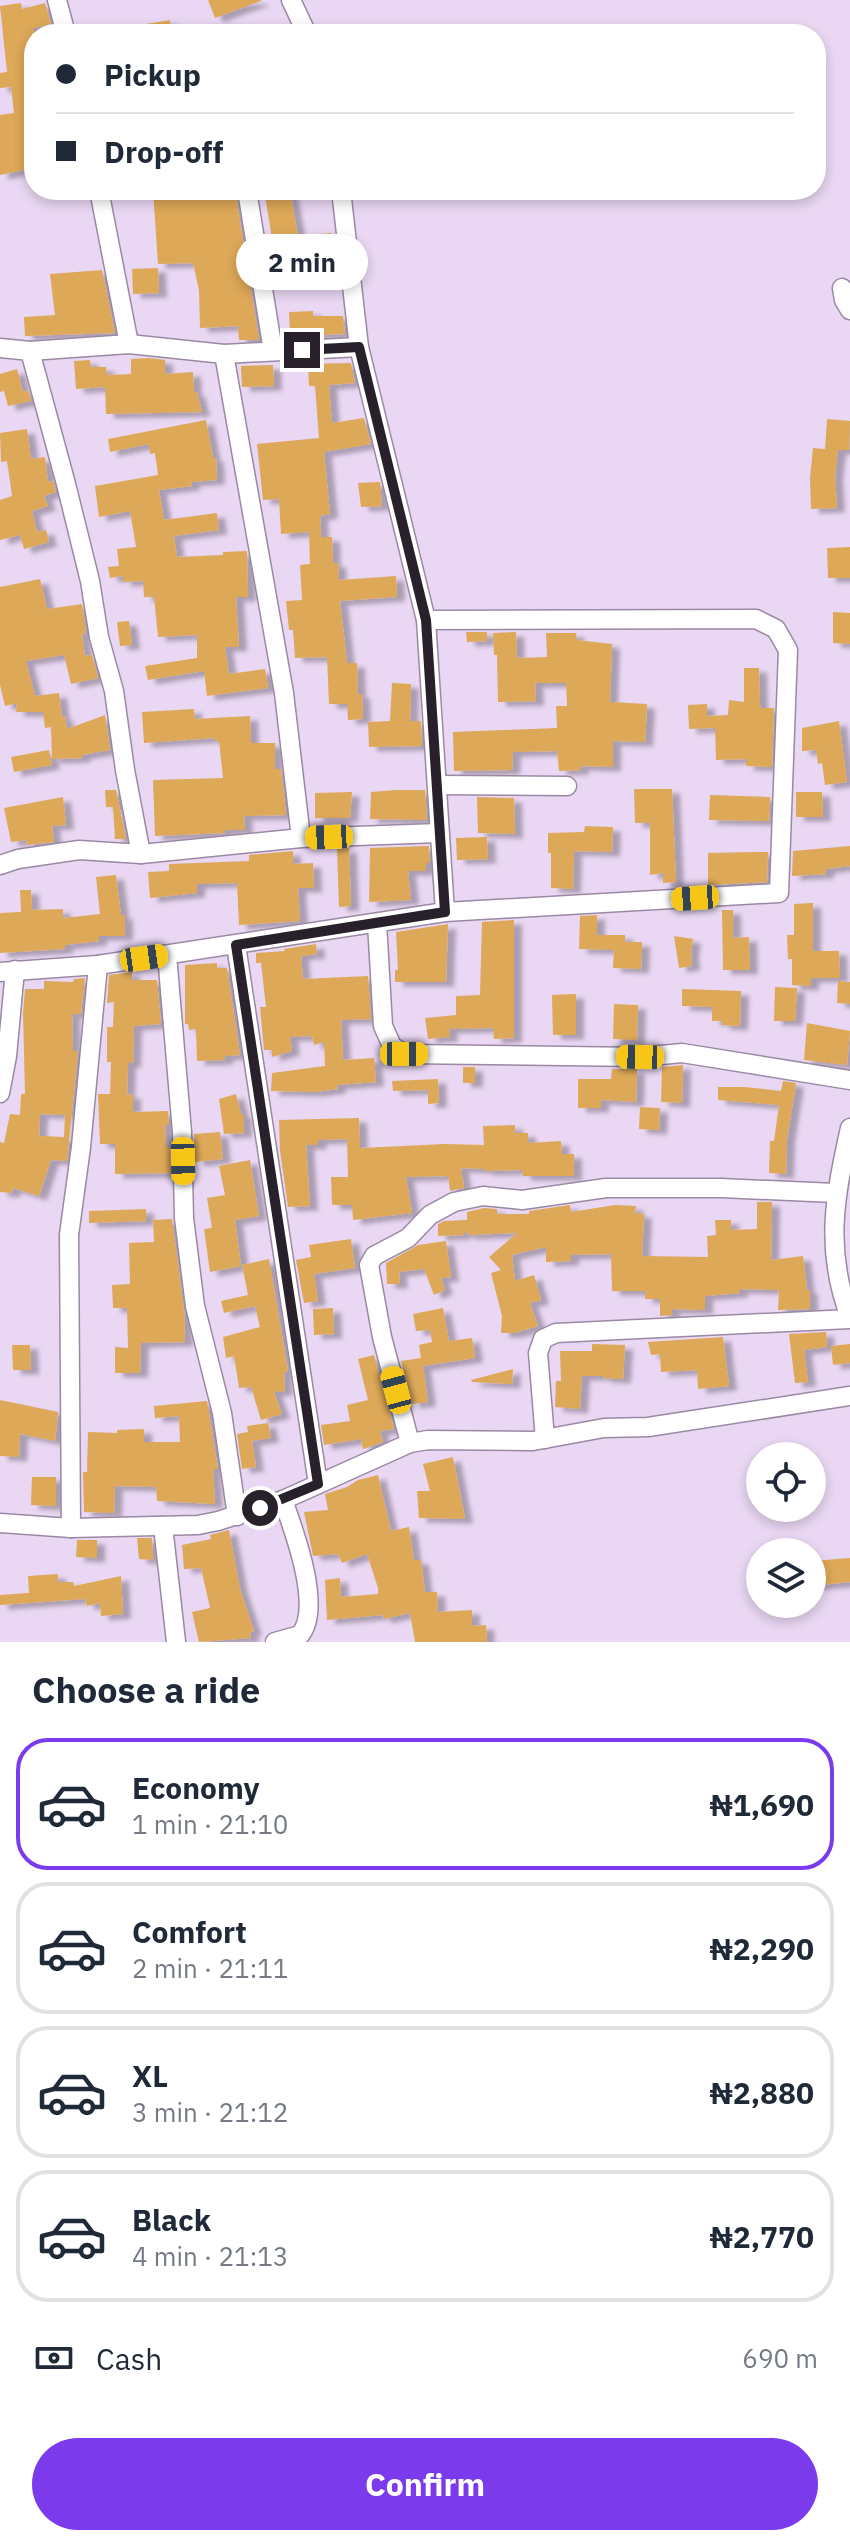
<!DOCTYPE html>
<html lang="en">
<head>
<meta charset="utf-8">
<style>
	:root { --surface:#fff; --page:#f6f6f7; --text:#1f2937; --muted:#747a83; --line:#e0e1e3; --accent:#7c3aed }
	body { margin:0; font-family:"IBM Plex Sans",sans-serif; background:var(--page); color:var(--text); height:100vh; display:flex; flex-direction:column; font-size:30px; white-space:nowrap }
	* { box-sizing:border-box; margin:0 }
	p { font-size:26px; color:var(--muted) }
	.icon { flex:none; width:44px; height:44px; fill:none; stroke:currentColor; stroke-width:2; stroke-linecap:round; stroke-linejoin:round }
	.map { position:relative; height:1642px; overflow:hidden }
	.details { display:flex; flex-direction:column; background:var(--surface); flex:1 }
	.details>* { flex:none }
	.hud { position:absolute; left:24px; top:24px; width:802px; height:176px; border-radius:32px; box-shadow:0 4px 12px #0003; display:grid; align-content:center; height:176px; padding:0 32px; background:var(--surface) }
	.tools { position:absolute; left:746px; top:1442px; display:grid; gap:16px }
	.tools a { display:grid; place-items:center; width:80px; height:80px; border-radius:50%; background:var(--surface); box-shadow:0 4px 12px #0003; font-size:40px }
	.end { position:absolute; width:36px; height:36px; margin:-18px; border:10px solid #28212b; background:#fff; box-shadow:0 0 0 4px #fff }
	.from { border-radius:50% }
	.bubble { position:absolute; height:56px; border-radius:28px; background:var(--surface); box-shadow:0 4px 12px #0003; font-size:26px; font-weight:800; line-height:56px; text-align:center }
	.car { position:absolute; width:24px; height:48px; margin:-24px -12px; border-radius:10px; box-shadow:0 0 6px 2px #0007; background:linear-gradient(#f5c518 24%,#345 0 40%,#f5c518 0 76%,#345 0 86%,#f5c518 0) }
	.hud b { display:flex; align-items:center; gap:28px; height:76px; font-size:30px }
	.hud b+b { border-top:2px solid var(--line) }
	.hud i { width:20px; height:20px; background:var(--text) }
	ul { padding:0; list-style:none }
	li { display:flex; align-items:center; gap:24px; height:132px; margin:0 16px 12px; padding:0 16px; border:4px solid var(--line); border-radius:32px }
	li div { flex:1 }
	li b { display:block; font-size:30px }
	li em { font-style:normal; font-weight:800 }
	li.selected { border-color:var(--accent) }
	li>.icon { width:72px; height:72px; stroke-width:1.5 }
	h2 { padding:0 32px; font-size:36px; line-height:96px }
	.pay { display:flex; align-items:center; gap:20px; height:88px; padding:0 32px; font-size:30px }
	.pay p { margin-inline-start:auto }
	.cta { display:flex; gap:16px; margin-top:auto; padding:16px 32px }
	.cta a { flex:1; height:92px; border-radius:48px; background:var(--accent); color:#fff; font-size:32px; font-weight:800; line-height:92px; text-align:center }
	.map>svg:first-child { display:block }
	.building { fill:#dda859; fill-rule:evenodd; filter:url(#shadow) }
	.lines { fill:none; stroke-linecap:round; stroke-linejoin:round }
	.minor-casing { stroke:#9b89a3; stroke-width:21 }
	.minor { stroke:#fff; stroke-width:18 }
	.route { stroke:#28212b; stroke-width:10 }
</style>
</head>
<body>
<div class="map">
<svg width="850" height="1642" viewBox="0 0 850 1642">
	<defs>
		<filter id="shadow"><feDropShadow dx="8" dy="4.5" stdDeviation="2" flood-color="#0004"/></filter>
	</defs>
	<rect width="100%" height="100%" fill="#ead7f3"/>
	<g class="building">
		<polygon points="208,0 261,0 261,1 215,18"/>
		<polygon points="21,3 22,9 45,3 51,24 34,28 34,168 0,175 0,115 14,113 11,87 0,88 0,73 7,72 0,6"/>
		<polygon points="170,20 172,34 148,34 146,24"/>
		<polygon points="153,190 235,190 259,340 239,340 238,326 200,328 199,290 193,263 158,264"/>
		<polygon points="264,190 290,190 298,236 331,233 334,259 305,262 306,278 279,281 277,262 274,263 271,251 274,250"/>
		<polygon points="158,268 159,293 133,294 132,269"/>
		<polygon points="102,270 115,333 25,336 24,317 55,315 50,274"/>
		<polygon points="313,311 313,316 343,316 345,334 290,336 289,312"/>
		<polygon points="149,358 165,360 165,374 193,372 194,392 197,392 202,412 106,414 105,387 76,389 74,361 90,360 91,367 106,367 107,375 131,374 131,359"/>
		<polygon points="351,363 355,383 329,385 332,423 364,418 371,444 324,452 330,514 320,516 321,537 332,537 333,563 338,563 339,580 396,576 397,597 340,601 347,663 357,663 358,694 362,694 363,719 348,720 347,704 329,704 327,657 295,658 293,630 289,630 286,601 302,600 300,565 310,564 309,532 281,534 279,499 263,500 257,444 319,438 315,386 309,386 308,364"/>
		<polygon points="273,365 274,386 242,387 241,366"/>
		<polygon points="17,369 23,392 28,390 31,401 8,406 4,391 0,392 0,374"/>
		<polygon points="827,419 850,421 849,450 838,450 835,475 837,508 811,509 810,478 813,448 825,449"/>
		<polygon points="206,420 213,458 216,458 217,480 191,482 192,486 159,490 164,520 217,513 219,530 174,536 177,557 223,555 223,552 247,551 248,597 236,597 239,647 225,647 229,674 265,669 268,688 207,696 204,671 148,680 145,666 197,658 197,635 158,637 154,597 144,597 143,581 123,582 123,576 110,578 108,567 119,566 117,549 136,547 130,511 99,517 95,486 158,475 155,453 150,454 149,444 110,452 108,439"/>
		<polygon points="27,429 31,459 45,457 48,482 53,481 56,492 44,496 48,506 32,511 37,532 46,530 49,542 24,549 20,535 0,540 0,500 12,496 7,461 1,462 0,433"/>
		<polygon points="380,482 382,506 361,507 358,483"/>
		<polygon points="850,547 850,578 828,578 827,548"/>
		<polygon points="40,579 47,609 82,604 86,633 82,634 85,656 92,655 98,678 71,684 64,655 26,661 35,696 59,693 62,717 65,716 67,729 105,715 110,750 82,755 82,758 52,759 51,727 45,728 43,712 16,712 17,703 5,706 0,685 0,587"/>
		<polygon points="833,612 850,613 850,644 833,643"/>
		<polygon points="129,621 132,645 120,646 117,622"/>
		<polygon points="466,632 487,632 487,641 467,642"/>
		<polygon points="516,632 517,658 547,657 546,633 576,633 577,640 612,644 610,702 647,704 645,742 613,741 613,767 581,766 581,770 559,771 557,751 513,752 512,770 454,771 453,732 557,728 556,706 567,706 566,683 535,683 536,701 498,702 497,655 494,655 493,633"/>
		<polygon points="744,668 759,668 760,705 761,708 774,708 772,767 746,766 746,759 716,760 715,728 689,729 688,705 707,704 707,716 728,715 729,700 744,702"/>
		<polygon points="392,683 411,684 410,721 421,721 422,746 369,747 368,722 390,721"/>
		<polygon points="194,709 195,719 250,716 251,743 275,743 275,769 281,769 286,815 244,816 245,830 225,830 225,833 155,836 153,780 223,778 219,741 215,741 215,738 144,743 142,712"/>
		<polygon points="839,721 847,782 825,785 822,763 818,764 816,750 802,751 802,728"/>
		<polygon points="49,750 52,765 14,772 11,757"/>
		<polygon points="634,789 672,789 676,882 663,883 663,873 650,875 650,823 635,823"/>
		<polygon points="105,790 116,790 126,839 115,839 113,807 106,807"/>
		<polygon points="396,790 425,790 427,820 370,819 371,792"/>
		<polygon points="352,792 350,818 315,818 315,793"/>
		<polygon points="796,792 822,792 823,817 796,817"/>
		<polygon points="710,795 770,797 769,821 709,820"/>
		<polygon points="63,797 66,825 52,826 54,842 27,845 26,840 11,842 4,808"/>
		<polygon points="477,797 514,798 515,834 478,833"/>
		<polygon points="585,826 613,827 612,852 574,851 573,889 551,888 551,853 548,853 548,833 584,832"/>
		<polygon points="487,837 488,859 457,860 456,838"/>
		<polygon points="425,846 429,846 430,863 426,863 426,871 408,871 411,900 369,902 370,848"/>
		<polygon points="850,846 850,866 826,869 826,874 792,876 793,851"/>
		<polygon points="349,848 351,906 339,907 337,849"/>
		<polygon points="293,851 293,864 313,863 314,888 298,888 300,921 239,925 237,883 197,884 197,893 150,898 148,872 169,871 169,864 249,861 249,855"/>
		<polygon points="754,852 768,852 767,882 708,885 708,853"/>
		<polygon points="116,875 121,915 125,915 125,936 99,936 99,941 65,945 65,949 0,953 0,913 21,912 20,890 31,890 32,910 63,909 63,918 100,914 96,877"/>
		<polygon points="813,903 813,951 839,951 840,978 811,978 811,986 792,985 792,959 788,959 787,935 794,935 794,904"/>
		<polygon points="722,910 733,910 733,938 749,937 750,970 723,970"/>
		<polygon points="597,915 597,935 625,935 625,942 642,942 641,969 613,968 614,950 579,949 580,916"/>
		<polygon points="514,920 514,1038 494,1039 493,1028 449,1029 450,1037 428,1039 425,1018 456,1015 456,996 480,995 482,922"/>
		<polygon points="448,924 446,982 395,982 395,970 398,970 396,932"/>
		<polygon points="674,936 693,939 691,952 692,966 679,968"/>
		<polygon points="316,944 317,954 301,956 303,979 368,976 371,1019 341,1020 343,1060 374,1058 376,1082 337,1085 338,1089 315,1092 271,1091 272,1073 325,1066 324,1042 314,1045 312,1036 290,1037 292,1051 272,1057 272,1050 264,1050 260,1007 266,1007 261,963 256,963 256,953 285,951 284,949"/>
		<polygon points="217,963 217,968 227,968 240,1055 225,1056 225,1060 197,1061 196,1029 189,1030 188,1024 185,1024 185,965"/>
		<polygon points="132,972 132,980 157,980 161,1024 134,1026 133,1063 128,1063 127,1094 133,1095 133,1112 168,1111 169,1125 165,1125 166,1147 170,1147 171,1173 115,1174 115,1144 100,1144 98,1094 110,1094 111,1062 107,1062 107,1027 113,1027 114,1002 107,1003 109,975"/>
		<path d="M85,978L81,1014H72L73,1051H78L67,1161L51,1160L39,1196L13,1188L12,1193L0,1192V1142L4,1143L10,1114L20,1115L21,1094H25L23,1013L25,989H44V981L73,982L74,979ZM40,1114L65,1115L64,1137L39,1136Z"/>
		<polygon points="838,981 850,982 850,1004 837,1003"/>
		<polygon points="775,987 797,988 795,1021 774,1021"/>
		<polygon points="682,989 741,991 740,1026 722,1025 722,1021 712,1021 712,1007 682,1006"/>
		<polygon points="576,994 576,1035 553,1035 552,995"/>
		<polygon points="614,1004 638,1005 637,1040 613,1039"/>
		<polygon points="807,1023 850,1031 847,1065 804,1060"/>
		<polygon points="683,1065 682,1103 661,1102 662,1067"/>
		<rect x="463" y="1067" width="12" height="16"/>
		<polygon points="612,1069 637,1069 636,1102 601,1100 601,1108 578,1108 578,1079 611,1079"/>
		<polygon points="438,1079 439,1103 428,1104 428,1090 393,1091 392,1081"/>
		<polygon points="783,1081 796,1083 787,1139 786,1174 769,1173 770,1141 774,1141 779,1105 718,1100 718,1087 745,1087 781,1091"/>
		<polygon points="236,1094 241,1114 244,1114 244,1133 224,1134 219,1099"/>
		<polygon points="640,1107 660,1108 659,1130 639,1129"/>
		<polygon points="359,1118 360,1148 445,1144 484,1145 483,1126 515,1125 515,1133 528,1133 528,1143 561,1141 562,1154 574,1154 574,1176 523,1176 522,1170 485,1171 485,1169 461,1168 464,1188 450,1191 448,1176 406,1177 412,1213 353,1220 352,1205 332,1205 331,1177 348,1177 347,1139 318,1140 318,1145 306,1145 310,1206 288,1207 280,1151 279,1120"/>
		<polygon points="220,1132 223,1159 195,1162 194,1134"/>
		<polygon points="250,1160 259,1216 235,1220 241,1266 210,1272 204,1229 212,1228 207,1198 225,1195 219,1166"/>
		<polygon points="757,1202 772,1202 771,1260 803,1256 807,1290 810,1290 810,1309 778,1310 779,1290 740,1289 740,1293 705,1296 705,1310 672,1309 672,1315 660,1316 660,1299 645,1299 645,1291 612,1291 611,1254 571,1255 571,1261 546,1262 546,1247 512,1255 515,1281 534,1275 541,1300 530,1303 538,1326 514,1333 501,1333 502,1316 491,1273 501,1270 489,1257 517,1233 468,1235 463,1230 464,1235 438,1236 438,1224 444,1221 467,1220 467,1212 484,1208 497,1209 497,1214 529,1214 529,1211 570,1205 571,1212 615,1205 636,1206 635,1213 644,1214 642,1256 708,1257 707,1236 716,1235 715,1220 731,1220 731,1230 757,1229"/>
		<polygon points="146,1209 146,1221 89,1223 89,1211"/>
		<polygon points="172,1219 184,1310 185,1342 141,1343 140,1373 115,1373 115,1347 128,1348 127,1308 113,1308 112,1285 130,1284 129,1243 154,1242 153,1220"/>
		<polygon points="351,1239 355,1268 314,1274 318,1301 304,1303 296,1260 311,1257 309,1245"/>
		<polygon points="446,1241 451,1277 441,1278 445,1290 434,1295 424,1269 399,1272 400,1284 387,1284 386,1263 418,1245"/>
		<polygon points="269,1259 288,1371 284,1372 285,1391 274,1392 282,1414 261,1420 251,1387 239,1388 234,1356 226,1358 223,1337 260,1327 255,1306 224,1313 221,1301 248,1295 242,1265"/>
		<polygon points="333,1308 334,1334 314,1335 313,1309"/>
		<polygon points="443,1308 449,1341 472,1338 475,1358 423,1366 428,1402 412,1404 401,1361 421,1358 419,1345 432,1342 430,1330 416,1331 413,1314"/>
		<polygon points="826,1332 827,1347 804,1350 808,1382 795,1383 789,1334"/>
		<polygon points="723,1337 729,1386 698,1389 697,1370 661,1372 660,1354 651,1355 648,1342"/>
		<polygon points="592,1344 625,1345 623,1379 603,1378 604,1376 582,1376 580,1409 555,1407 556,1381 561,1381 560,1351 592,1351"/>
		<polygon points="850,1344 850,1363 833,1365 831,1346"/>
		<polygon points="12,1345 30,1345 31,1370 13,1370"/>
		<polygon points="374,1355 394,1429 380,1431 383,1442 363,1449 361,1439 324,1445 321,1425 350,1421 347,1405 368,1400 358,1359"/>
		<polygon points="513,1369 512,1384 472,1382 471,1380"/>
		<polygon points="0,1400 58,1412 55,1441 20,1434 19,1457 0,1456"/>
		<polygon points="207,1401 218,1469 213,1469 215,1504 157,1501 156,1487 115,1486 114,1513 84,1512 83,1472 87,1472 88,1432 117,1433 117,1430 144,1429 144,1442 180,1442 179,1416 155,1418 154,1406"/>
		<polygon points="268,1423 271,1438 252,1441 256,1467 242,1469 237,1434 248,1432 247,1426"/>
		<polygon points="453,1457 465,1519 419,1518 417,1491 430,1491 423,1464"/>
		<polygon points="378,1475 391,1531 409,1527 414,1560 421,1560 425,1592 437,1592 438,1612 472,1610 472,1626 486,1625 487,1642 415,1642 410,1613 384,1619 383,1615 327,1620 325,1580 340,1578 341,1597 378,1594 378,1588 367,1554 342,1563 338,1554 313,1556 304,1512 328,1510 325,1494 347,1487 358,1480"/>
		<polygon points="32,1477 56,1477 56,1506 31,1505"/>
		<polygon points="229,1530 240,1589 254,1631 250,1632 251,1638 199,1642 192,1612 210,1608 201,1568 184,1569 182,1545 211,1539 210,1535"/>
		<polygon points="137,1538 152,1538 153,1560 139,1559"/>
		<polygon points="77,1540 97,1540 97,1558 76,1557"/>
		<polygon points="850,1558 850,1582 812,1586 812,1561"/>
		<polygon points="58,1574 58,1582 73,1582 74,1586 121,1576 123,1614 101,1616 100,1603 87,1606 85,1599 0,1605 0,1595 29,1593 28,1576"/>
	</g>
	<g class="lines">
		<g class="minor-casing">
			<g id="minor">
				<polyline points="57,0 66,34"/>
				<polyline points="291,0 307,34"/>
				<polyline points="99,190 129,344"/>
				<polyline points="247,190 273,351"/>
				<polyline points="341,190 359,347 426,620 445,912"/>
				<polyline points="842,288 844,300 850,310"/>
				<polyline points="0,348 30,351 66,484 90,581 99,637 114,691 125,770 141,854"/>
				<polyline points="30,351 129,344 224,354 359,347"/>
				<polyline points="224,354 284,693 301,838"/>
				<polyline points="439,785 567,786"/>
				<polyline points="0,865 18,859 79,850 141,854 301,838 439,833"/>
				<polyline points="377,923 383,1026 392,1046 404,1054 640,1057 682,1053 850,1080"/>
				<polyline points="236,945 318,1484"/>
				<polyline points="167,955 182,1132 184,1218 195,1306 222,1413 237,1516"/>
				<polyline points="98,965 445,912 779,893 788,650 776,629 756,619 426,620"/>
				<polyline points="0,972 98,965 81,1147 69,1235 71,1528"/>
				<polyline points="0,1093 7,1056 15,970"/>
				<path d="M850,1128C835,1196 824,1249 850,1317"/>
				<polyline points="545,1439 538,1353 543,1339 556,1333 850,1319"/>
				<polyline points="410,1443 382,1337 369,1265 374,1256 408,1238 430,1215 454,1202 483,1196 522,1200 606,1188 721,1188 835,1193"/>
				<polyline points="0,1523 71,1528 198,1525 218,1521 283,1500 410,1443 428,1440 533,1441 604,1428 648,1427 850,1396"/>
				<polyline points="163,1526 176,1642"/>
				<path d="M275,1642L300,1635C323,1608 294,1531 283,1500"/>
			</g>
		</g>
		<use href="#minor" class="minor"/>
	</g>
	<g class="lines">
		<polyline class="route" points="260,1508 318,1484 236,945 445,912 426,620 359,347 302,350"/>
	</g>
</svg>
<div class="tools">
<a><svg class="icon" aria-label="locate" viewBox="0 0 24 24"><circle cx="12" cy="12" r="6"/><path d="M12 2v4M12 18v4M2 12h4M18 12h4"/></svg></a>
<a><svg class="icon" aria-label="layers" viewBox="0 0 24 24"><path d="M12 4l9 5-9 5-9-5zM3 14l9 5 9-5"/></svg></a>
</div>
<i class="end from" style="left:260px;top:1508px"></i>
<i class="end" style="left:302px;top:350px"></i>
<div class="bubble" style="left:236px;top:234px;width:132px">2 min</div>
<i class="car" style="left:329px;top:837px;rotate:268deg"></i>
<i class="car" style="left:695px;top:898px;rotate:266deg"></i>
<i class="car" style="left:144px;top:958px;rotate:82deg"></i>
<i class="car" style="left:404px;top:1054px;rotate:90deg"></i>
<i class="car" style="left:640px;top:1057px;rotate:271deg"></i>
<i class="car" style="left:183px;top:1161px;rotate:179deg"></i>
<i class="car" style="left:396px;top:1390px;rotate:345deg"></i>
<div class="hud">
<b><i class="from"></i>Pickup</b>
<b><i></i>Drop-off</b>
</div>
</div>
<section class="details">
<h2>Choose a ride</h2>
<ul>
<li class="selected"><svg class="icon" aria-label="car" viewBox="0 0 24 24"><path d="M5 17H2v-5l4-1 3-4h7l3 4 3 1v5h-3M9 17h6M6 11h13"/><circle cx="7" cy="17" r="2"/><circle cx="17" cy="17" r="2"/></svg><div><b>Economy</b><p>1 min · 21:10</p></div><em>₦1,690</em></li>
<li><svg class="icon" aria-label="car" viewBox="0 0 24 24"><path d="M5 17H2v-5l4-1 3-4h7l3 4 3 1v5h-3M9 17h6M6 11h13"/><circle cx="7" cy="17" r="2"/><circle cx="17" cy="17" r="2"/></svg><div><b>Comfort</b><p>2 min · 21:11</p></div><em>₦2,290</em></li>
<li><svg class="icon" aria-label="car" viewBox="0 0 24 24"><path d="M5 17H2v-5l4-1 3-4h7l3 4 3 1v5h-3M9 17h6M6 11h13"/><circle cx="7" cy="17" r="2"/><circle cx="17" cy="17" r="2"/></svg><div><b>XL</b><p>3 min · 21:12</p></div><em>₦2,880</em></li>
<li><svg class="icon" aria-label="car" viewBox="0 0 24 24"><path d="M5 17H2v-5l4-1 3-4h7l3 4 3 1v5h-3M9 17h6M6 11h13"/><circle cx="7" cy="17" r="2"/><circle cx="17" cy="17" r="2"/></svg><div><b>Black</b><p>4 min · 21:13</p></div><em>₦2,770</em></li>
</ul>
<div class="pay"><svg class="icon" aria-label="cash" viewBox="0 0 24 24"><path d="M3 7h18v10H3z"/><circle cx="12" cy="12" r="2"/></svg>Cash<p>690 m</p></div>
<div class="cta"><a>Confirm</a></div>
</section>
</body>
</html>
